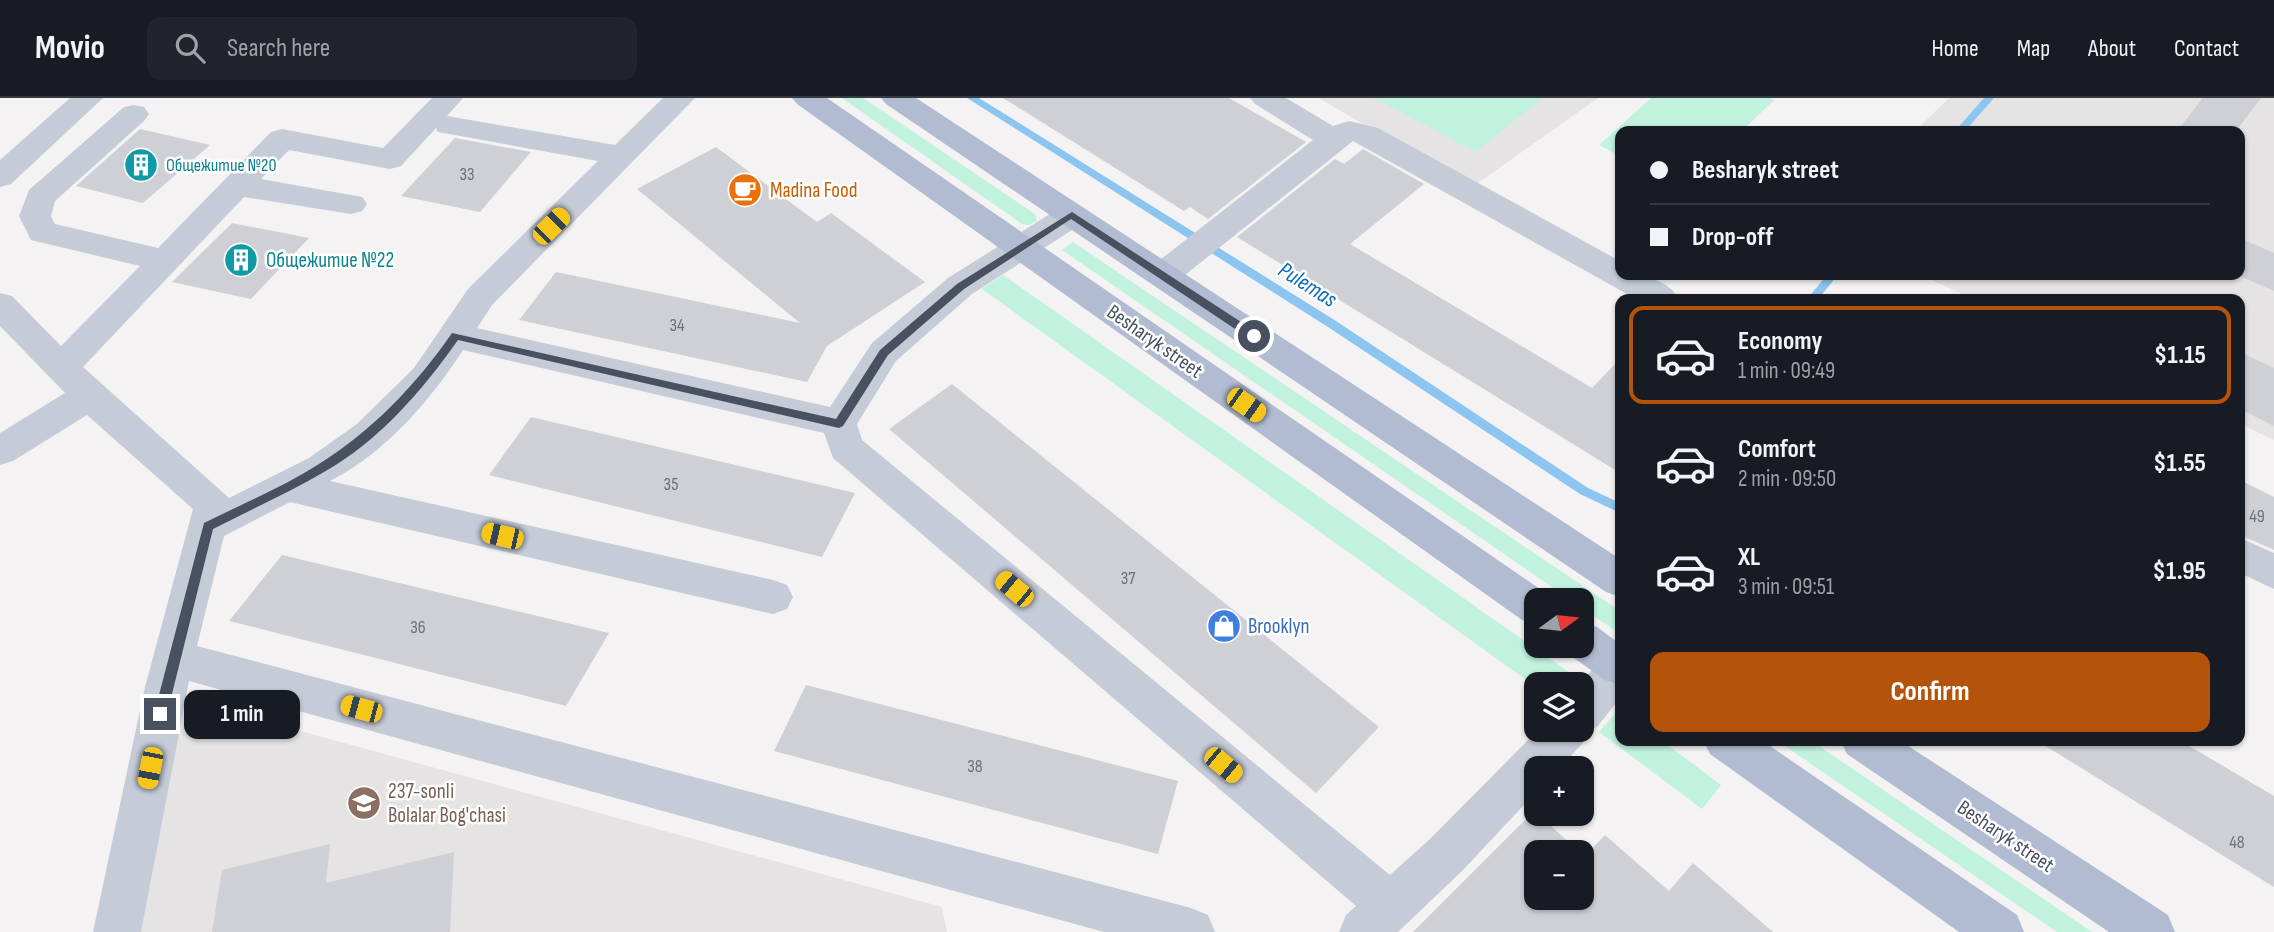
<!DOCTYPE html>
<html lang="en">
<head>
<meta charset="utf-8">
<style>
	:root { --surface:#171b24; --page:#20242c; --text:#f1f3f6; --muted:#9ea1a6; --line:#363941; --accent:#b45309 }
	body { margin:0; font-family:"Sofia Sans Condensed",sans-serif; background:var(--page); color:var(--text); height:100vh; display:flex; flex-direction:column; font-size:26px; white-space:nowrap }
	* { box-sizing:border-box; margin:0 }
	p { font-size:23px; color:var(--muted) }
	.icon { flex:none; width:38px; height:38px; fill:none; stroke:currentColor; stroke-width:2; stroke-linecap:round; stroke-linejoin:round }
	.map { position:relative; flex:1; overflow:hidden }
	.sheet { position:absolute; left:1615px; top:196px; width:630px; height:452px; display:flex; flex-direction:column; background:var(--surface); border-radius:14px; box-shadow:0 2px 5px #0004 }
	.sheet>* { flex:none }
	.hud { position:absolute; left:1615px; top:28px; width:630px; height:154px; border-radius:14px; box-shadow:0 2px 5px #0004; display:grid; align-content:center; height:154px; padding:0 35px; background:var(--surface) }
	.needle { width:46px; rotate:75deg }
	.fabs { position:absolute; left:1524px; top:490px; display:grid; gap:14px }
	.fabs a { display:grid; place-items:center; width:70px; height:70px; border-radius:14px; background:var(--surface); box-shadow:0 2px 5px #0004; font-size:35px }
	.end { position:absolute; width:32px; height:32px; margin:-16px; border:9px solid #495060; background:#fff; box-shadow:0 0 0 4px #fff }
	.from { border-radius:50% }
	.bubble { position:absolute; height:49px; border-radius:14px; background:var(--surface); box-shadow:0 2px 5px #0004; font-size:23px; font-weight:700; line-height:49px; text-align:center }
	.car { position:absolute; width:21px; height:42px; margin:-21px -10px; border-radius:9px; box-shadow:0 0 5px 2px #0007; background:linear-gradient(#f5c518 24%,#345 0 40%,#f5c518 0 76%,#345 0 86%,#f5c518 0) }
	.hud b { display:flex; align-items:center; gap:24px; height:66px; font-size:26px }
	.hud b+b { border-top:2px solid var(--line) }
	.hud i { width:18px; height:18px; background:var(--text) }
	ul { padding:12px 0 0; list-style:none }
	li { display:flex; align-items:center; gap:21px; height:98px; margin:0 14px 10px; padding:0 21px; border:4px solid transparent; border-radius:14px }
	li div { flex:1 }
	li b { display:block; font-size:26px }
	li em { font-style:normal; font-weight:700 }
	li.selected { border-color:var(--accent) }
	li>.icon { width:63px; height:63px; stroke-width:1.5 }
	.primary-button { display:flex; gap:14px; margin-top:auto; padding:14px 35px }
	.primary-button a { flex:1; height:80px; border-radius:14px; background:var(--accent); color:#fff; font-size:28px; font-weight:700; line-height:80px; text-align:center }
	header { display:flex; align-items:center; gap:42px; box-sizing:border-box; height:98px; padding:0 35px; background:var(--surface); border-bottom:2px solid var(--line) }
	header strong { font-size:33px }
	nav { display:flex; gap:38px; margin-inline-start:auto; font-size:24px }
	.search { width:490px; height:63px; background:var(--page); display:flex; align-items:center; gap:18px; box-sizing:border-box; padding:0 24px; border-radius:14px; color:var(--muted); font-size:26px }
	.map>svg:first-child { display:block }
	.education { fill:#e5e3e4 }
	.green { fill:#c0f2de }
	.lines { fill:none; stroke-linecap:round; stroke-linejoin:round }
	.stream { fill:#8cc6f0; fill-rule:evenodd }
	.building { fill:#ced0d6 }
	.minor { fill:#c5cbd7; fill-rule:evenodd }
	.major { fill:#b1bbd1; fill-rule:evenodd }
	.route { fill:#495060 }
	.labels { text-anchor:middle; stroke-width:5; stroke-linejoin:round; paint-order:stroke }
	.far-culture-label { font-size:18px; fill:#0d838f; stroke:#fff; text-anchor:start }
	.number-label { font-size:18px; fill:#6a707e }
	.food-label { font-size:21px; fill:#c56008; stroke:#fff; text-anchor:start }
	.culture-label { font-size:21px; fill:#0d838f; stroke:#fff; text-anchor:start }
	.street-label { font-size:21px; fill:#495060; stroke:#fff }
	.shop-label { font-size:21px; fill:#366cbe; stroke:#fff; text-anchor:start }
	.education-label { font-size:21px; fill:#785e54; stroke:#fff; text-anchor:start }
	.water-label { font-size:23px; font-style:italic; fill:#076cb5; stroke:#fff }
</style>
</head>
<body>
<header>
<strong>Movio</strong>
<div class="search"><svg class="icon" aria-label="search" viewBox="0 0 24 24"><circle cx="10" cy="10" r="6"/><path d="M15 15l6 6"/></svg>Search here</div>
<nav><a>Home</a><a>Map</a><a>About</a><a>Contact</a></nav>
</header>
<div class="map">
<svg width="2274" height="834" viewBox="0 0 2274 834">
	<rect width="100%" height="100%" fill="#f4f2f2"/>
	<g class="education">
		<polygon points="1319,0 1598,0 1471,90"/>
		<polygon points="1949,0 2274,0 2274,342 2240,326 2240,201 1973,201 1921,177 2240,177 2240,33 1915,33"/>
		<polygon points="184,601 942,809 947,834 140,834"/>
	</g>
	<g class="green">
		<polygon points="842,0 863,0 1035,116 1037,123 1028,127 1022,126"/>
		<polygon points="1375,0 1543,0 1475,54"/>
		<polygon points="1651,0 1770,0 1774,2 1742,33 1620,33 1620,58 1599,47"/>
		<polygon points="1073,144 1620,513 1620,536 1582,510 1582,502 1571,502 1062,152"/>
		<polygon points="1003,177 1583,584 1536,586 1536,589 982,191"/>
		<polygon points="1619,611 1620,642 1661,642 1721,687 1702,711 1599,634"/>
		<polygon points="1776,642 1810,642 2092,834 2057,834"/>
	</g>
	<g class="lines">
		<g class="stream">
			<polygon points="967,0 979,0 1336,223 1588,390 1620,405 1620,415 1580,396 1328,229"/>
			<polygon points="1984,0 1994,0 1965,33 1955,33"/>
			<polygon points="1827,177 1838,177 1818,201 1807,201"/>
		</g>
	</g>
	<g class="building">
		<polygon points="1003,0 1229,0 1306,44 1208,121 1190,109 1184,113"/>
		<polygon points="2203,0 2261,0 2236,33 2177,33"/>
		<polygon points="140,31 210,47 143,105 76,88"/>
		<polygon points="455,40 531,54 480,114 401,98"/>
		<polygon points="716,49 817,124 831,115 925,184 827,248 807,284 519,222 556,174 800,225 637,91"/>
		<polygon points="1363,51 1424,86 1350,146 1592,290 1620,261 1620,375 1237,139 1335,61 1344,66"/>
		<polygon points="232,125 309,140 251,201 172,184"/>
		<polygon points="2240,140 2274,155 2274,193 2240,178"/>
		<polygon points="2240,254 2274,270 2274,328 2240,311"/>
		<polygon points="952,286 1379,629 1316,695 889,331"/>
		<polygon points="531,319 855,395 822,459 489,377"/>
		<polygon points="2240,382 2274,399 2274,452 2240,437"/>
		<polygon points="282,457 609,535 566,608 229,523"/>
		<polygon points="806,587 1178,683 1158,756 774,653"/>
		<polygon points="2036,642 2179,642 2274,698 2274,789"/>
		<polygon points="1534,713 1580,754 1536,754 1536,800 1582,800 1582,756 1585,758 1605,737 1669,793 1693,765 1773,834 1413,834"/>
		<polygon points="330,746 326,785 454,754 450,834 212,834 222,772"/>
	</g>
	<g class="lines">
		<g class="minor">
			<polygon points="70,0 103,0 11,86 0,89 0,62"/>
			<path d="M432,0H463L447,18L615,47L663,0H695L492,207L477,230L830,309L872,245L948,180L1061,109L1072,106L1083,109L1088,117L1083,125L972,196L896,263L857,326L862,342L1390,777L1430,741L1538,632H1582V586H1580L1605,557L1620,552V600L1597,629L1589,632L1582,646L1559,670H1536V694L1462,773L1398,834H1339L1346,817L1356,808L833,360L824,335L463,252C430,303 385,355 330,383L773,482L787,487L793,499L787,511L773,516L290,404L224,438L197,548L1191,810L1208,817L1215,834H1104L189,583L141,834H93L145,589L193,411L87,317L13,363L0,367V335L65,295L0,228V195L12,198L61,248L140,168L31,142L19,118L29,92L124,9L134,7L144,9L149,16L144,23L55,103L51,118L55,126L158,150L271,34L282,31L383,50ZM436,30L438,34L449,36L598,63L468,191L414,270L357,326L309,360L229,400L83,269L244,99L351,116L362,113L367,106L362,99L261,81L289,52L390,71L401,68Z"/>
			<path d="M1250,0H1286L1333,28L1349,23L1378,30L1620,163V177C1642,177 1667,180 1679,201H1636L1353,43L1175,185L1163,189L1151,185L1146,177L1151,169L1313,42L1255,6Z"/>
			<polygon points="2240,440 2274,455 2274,491 2240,475"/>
		</g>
		<g class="major">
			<polygon points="792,0 827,0 1550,498 1553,502 1536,502 1536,527 1522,522 797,6"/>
			<polygon points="881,0 916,0 1620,461 1620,499 1606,494 886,6"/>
			<polygon points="1582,524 1597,529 1620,546 1620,587 1605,582 1567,555 1564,548 1582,548"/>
			<polygon points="1703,642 1761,642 2017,817 2024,834 1959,834 1710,656"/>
			<polygon points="1840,642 1899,642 2168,817 2175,834 2109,834 1847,656"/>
		</g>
	</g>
	<path class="route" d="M1072,114L1258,235V241H1250L1071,121L964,191L888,257L843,328L839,330L458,242C422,293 379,343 324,374C288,395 250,412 213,431L167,616L165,620H156L154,616L204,425C242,406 283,389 319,366C373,332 416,287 452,235L836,321L880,252L957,186Z"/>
	<defs>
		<g id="building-disc" transform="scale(1.75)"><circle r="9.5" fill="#0f9aa8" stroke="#fff"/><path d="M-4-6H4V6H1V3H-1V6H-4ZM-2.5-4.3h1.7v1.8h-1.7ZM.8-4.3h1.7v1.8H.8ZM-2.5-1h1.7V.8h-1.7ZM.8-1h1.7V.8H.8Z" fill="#fff"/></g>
		<g id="cafe-disc" transform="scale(1.75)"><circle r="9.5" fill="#e8710a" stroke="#fff"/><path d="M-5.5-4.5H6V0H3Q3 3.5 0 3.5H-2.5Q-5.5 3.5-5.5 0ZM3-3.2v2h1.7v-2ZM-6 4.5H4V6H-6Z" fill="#fff"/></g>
		<g id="shop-disc" transform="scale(1.75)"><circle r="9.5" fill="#3f7fe0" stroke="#fff"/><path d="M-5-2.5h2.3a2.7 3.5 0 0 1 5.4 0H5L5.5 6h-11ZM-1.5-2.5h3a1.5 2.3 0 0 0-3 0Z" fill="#fff"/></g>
		<g id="school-disc" transform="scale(1.75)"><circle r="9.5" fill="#8d6e63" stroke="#fff"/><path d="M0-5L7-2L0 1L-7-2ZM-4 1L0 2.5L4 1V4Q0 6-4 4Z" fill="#fff"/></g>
	</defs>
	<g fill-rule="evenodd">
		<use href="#building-disc" x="141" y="67"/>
		<use href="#cafe-disc" x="745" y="92"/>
		<use href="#building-disc" x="241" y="162"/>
		<use href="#shop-disc" x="1224" y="528"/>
		<use href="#school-disc" x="364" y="705"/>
	</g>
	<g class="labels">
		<g class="far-culture-label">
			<text x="166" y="73">Общежитие №20</text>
		</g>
		<g class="number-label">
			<text x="467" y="82">33</text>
			<text x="677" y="233">34</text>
			<text x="671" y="392">35</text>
			<text x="2257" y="424">49</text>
			<text x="1128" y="486">37</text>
			<text x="418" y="535">36</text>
			<text x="975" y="674">38</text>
			<text x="2237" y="750">48</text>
		</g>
		<g class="food-label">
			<text x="770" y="99">Madina Food</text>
		</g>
		<g class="culture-label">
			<text x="266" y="169">Общежитие №22</text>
		</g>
		<g class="street-label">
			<text transform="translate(1155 243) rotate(35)" y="7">Besharyk street</text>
			<text transform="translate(2006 738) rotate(34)" y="7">Besharyk street</text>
		</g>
		<g class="shop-label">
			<text x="1248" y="535">Brooklyn</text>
		</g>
		<g class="education-label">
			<text x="388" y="700">237-sonli<tspan x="388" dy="24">Bolalar Bog'chasi</tspan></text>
		</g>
		<g class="water-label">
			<text transform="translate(1308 186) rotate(32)" y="8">Pulemas</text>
		</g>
	</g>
</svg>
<div class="fabs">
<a><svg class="needle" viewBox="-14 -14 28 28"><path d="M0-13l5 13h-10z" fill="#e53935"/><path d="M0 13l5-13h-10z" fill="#9ea1a6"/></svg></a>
<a><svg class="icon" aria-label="layers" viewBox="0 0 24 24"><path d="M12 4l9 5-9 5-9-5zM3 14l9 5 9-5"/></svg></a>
<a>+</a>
<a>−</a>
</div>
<i class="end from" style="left:1254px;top:238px"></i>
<i class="end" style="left:160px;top:616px"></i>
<div class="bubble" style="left:184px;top:592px;width:116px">1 min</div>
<i class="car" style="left:551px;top:128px;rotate:45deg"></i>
<i class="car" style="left:1246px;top:307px;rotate:125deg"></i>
<i class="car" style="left:502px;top:438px;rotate:283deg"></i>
<i class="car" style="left:1014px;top:491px;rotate:310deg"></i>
<i class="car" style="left:361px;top:611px;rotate:285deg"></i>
<i class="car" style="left:1223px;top:667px;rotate:130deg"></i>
<i class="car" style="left:150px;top:670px;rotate:191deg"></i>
<div class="hud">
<b><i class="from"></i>Besharyk street</b>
<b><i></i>Drop-off</b>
</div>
<section class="sheet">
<ul>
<li class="selected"><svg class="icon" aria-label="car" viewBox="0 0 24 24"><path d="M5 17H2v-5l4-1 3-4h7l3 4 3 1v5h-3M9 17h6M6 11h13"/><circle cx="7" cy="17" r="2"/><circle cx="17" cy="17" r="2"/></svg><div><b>Economy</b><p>1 min · 09:49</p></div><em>$1.15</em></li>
<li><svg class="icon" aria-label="car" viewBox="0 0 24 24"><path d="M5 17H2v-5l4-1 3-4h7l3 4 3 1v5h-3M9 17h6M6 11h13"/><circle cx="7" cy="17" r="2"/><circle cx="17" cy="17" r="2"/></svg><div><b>Comfort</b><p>2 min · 09:50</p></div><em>$1.55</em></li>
<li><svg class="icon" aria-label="car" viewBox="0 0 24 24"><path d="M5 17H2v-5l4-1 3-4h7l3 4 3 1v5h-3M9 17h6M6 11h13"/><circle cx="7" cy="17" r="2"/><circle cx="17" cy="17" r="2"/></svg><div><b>XL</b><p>3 min · 09:51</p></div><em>$1.95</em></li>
</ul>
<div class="primary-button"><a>Confirm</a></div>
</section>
</div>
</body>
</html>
